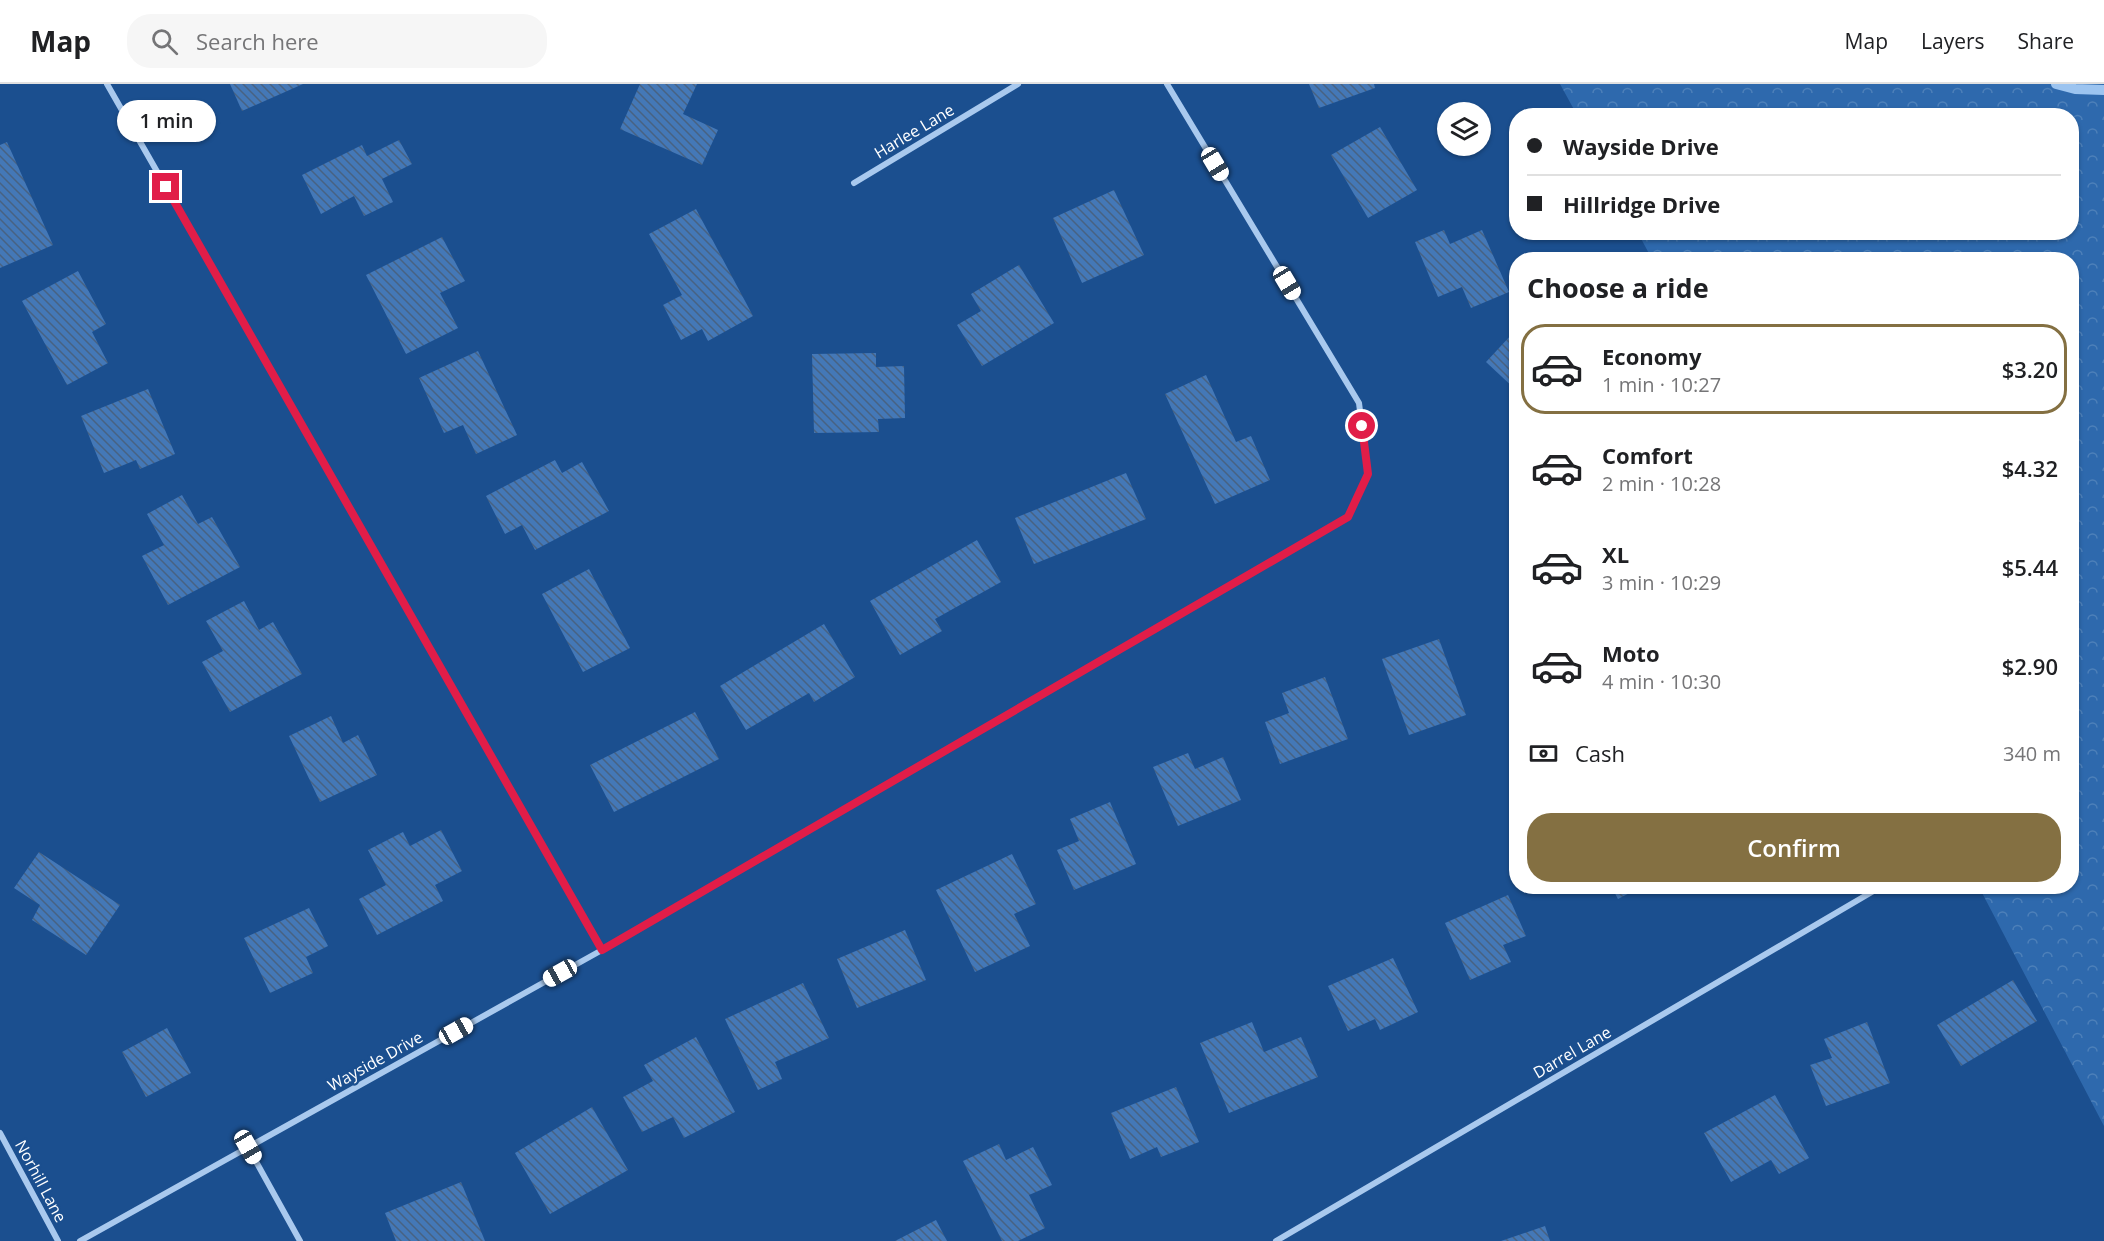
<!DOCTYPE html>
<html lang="en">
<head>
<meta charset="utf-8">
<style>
	:root { --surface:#fff; --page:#f6f6f6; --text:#202124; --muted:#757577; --line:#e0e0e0; --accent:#847042 }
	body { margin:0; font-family:"Open Sans",sans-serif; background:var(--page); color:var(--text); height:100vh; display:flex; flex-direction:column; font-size:22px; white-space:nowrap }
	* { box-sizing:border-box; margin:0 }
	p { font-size:20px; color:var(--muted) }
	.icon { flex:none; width:33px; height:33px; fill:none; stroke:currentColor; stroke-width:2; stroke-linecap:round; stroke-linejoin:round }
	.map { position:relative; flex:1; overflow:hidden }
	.drawer { position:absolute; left:1509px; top:168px; width:570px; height:642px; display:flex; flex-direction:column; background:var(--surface); border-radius:24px; box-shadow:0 2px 4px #0004 }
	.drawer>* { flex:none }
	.top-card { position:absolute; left:1509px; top:24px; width:570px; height:132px; border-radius:24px; box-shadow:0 2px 4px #0004; display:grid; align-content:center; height:132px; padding:0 18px; background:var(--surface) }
	.fabs { position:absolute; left:1437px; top:18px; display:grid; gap:12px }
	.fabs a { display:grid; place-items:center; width:54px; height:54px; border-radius:50%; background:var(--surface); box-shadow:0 2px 4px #0004; font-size:30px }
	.end { position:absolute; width:27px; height:27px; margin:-14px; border:8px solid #e11d48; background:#fff; box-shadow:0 0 0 3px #fff }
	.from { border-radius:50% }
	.bubble { position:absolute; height:42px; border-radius:21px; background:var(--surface); box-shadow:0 2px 4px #0004; font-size:20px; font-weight:600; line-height:42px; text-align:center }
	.car { position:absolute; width:18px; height:36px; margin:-18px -9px; border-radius:8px; box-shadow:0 0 4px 2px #0007; background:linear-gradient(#fff 24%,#345 0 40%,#fff 0 76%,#345 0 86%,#fff 0) }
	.top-card b { display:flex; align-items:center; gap:21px; height:57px; font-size:22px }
	.top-card b+b { border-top:2px solid var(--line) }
	.top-card i { width:15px; height:15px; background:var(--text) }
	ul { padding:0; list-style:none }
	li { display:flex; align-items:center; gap:18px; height:90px; margin:0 12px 9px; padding:0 6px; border:3px solid transparent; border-radius:24px }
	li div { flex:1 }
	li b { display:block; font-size:22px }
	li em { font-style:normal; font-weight:600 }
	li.selected { border-color:var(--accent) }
	li>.icon { width:54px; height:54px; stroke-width:1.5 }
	h2 { padding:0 18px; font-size:27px; line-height:72px }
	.pay { display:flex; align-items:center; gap:15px; height:66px; padding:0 18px; font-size:22px }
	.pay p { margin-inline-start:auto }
	.cta { display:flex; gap:12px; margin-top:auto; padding:12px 18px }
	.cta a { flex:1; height:69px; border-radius:24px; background:var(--accent); color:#fff; font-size:24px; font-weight:600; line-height:69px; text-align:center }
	header { display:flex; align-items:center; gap:36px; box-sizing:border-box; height:84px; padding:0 30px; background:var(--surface); border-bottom:2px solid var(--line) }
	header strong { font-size:28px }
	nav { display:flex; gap:33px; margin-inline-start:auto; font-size:21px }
	.search { width:420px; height:54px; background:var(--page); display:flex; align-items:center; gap:15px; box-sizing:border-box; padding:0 21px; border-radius:24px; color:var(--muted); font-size:22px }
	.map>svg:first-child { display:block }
	.forest { fill:url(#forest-crowns) }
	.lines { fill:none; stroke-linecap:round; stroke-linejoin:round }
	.stream { stroke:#9cc4f0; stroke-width:10 }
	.building { fill:url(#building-back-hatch) }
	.minor { stroke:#a9c9ee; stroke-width:6 }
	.route { stroke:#e11d48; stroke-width:8 }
	.labels { text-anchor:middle; stroke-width:4.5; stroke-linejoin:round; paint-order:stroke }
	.street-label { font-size:16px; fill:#fff; stroke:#1b4f8f }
</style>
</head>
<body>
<header>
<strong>Map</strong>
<div class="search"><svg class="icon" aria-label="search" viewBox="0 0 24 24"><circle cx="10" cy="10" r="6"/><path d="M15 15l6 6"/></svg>Search here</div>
<nav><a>Map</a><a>Layers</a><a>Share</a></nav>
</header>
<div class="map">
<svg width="2104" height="1157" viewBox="0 0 2104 1157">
	<defs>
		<pattern id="forest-crowns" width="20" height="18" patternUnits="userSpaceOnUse" patternTransform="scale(1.5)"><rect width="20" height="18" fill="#2e69ad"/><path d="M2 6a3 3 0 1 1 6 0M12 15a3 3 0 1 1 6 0" fill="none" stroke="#4d80b9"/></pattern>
		<pattern id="building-back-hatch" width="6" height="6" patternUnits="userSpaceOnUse" patternTransform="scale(1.5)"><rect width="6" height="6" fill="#4478b7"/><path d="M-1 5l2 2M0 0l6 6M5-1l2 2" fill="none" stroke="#486282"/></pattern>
	</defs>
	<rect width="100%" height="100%" fill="#1b4f8f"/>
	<polygon class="forest" points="1560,0 2104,0 2104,1042 1979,803 2072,802 2072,176 1652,175 1638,149 2072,148 2072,32 1577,31"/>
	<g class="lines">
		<polyline class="stream" points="2056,0 2075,5 2104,6"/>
	</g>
	<g class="building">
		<polygon points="230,0 303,0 242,27"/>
		<polygon points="640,0 697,0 683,30 718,46 702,81 620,45"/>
		<polygon points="1309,0 1374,0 1375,4 1319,24"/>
		<polygon points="1380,43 1417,106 1368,134 1331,71"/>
		<polygon points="399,56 412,80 382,95 393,118 364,132 354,112 321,130 302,91 362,61 367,72"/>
		<polygon points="7,58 53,161 0,184 0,61"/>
		<polygon points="1114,106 1144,171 1082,199 1053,134"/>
		<polygon points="696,125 753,232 708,257 702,245 681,256 663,221 682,211 649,150"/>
		<polygon points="1444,146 1450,160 1482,146 1509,208 1471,224 1462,203 1438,213 1415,158"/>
		<polygon points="442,153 465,197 440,209 458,244 406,270 366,191"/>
		<polygon points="1019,181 1054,239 982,282 957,241 981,227 971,210"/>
		<polygon points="78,187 106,240 92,248 108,279 67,301 22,217"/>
		<polygon points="1512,250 1516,254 1516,306 1486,278"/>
		<polygon points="478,267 517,351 476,370 463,341 444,349 419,294"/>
		<polygon points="876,269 876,283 904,282 905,334 878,335 879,348 814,349 812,270"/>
		<polygon points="1206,291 1236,358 1251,352 1270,396 1215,420 1165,310"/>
		<polygon points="148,305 175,370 140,385 136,376 104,389 81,332"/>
		<polygon points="555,376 562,389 582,378 609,427 535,466 522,441 505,450 486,412"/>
		<polygon points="1126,389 1146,435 1034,480 1015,434"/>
		<polygon points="182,411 198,440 212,433 240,483 168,521 142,472 164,461 147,430"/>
		<polygon points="977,456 1001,498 935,535 942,547 900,571 870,517"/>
		<polygon points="589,485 630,564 583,588 542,510"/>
		<polygon points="244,517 259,546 273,538 302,590 230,628 202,578 223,567 206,537"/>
		<polygon points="824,540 855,593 814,618 809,609 746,646 720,602"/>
		<polygon points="1439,555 1466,631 1409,651 1382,575"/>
		<polygon points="1325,593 1348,655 1280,680 1265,638 1289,629 1282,609"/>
		<polygon points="695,628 719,675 614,728 590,681"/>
		<polygon points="331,632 343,659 358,651 377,691 320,718 289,652"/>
		<polygon points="1188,669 1195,685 1223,673 1241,716 1178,742 1153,683"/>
		<polygon points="1110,718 1136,780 1074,806 1057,766 1079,757 1070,735"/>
		<polygon points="441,746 462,787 435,801 443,817 377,851 359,815 386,801 368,766 403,748 410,762"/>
		<polygon points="39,768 120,821 86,871 32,836 40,821 14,804"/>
		<polygon points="1012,770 1036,820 1014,830 1030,862 975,888 936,806"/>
		<polygon points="1611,802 1643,802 1618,815"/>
		<polygon points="1508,811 1526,852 1503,861 1511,878 1470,896 1445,839"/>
		<polygon points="309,824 328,862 306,873 313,889 270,909 244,854"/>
		<polygon points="905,846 926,896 857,924 837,875"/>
		<polygon points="1393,874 1418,928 1380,946 1375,935 1348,947 1328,902"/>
		<polygon points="2013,896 2037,937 1961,982 1937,941"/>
		<polygon points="803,899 829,954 775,978 782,995 758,1006 725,935"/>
		<polygon points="1252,938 1264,968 1301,953 1318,993 1229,1029 1200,959"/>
		<polygon points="1867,938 1890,999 1826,1022 1810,981 1832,974 1824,955"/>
		<polygon points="167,944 191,989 146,1013 122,968"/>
		<polygon points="696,953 735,1028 684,1054 673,1033 642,1048 623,1013 653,997 644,981"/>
		<polygon points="1176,1003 1199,1058 1161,1073 1157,1063 1130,1075 1111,1029"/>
		<polygon points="1775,1011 1809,1074 1779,1090 1771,1076 1731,1098 1704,1049"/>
		<polygon points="592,1023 628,1086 550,1130 515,1069"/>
		<polygon points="999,1060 1006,1076 1033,1063 1052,1101 1029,1111 1045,1144 1018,1157 1002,1157 963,1077"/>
		<polygon points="461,1098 485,1157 396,1157 385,1129"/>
		<polygon points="936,1136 947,1157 895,1157"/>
		<polygon points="1545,1142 1550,1157 1501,1157"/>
	</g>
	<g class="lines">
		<g class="minor">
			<polyline points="107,0 602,866"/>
			<polyline points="854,99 1018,0"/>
			<polyline points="0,1049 58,1157"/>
			<polyline points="248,1063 300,1157"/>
			<polyline points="80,1157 602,866 1348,433 1368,390 1359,319 1167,0"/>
			<polyline points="1276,1157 1882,802"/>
		</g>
	</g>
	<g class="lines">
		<polyline class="route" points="166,103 602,866 1348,433 1368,390 1362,342"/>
	</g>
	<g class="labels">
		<g class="street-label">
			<text transform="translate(914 47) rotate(-31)" y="6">Harlee Lane</text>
			<text transform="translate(1572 968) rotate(-30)" y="6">Darrel Lane</text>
			<text transform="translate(375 977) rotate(-29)" y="6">Wayside Drive</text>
			<text transform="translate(41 1097) rotate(62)" y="6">Norhill Lane</text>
		</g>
	</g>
</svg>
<div class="fabs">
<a><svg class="icon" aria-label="layers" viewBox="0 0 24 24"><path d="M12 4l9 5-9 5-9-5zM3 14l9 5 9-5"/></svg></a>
</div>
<i class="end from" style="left:1362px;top:342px"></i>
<i class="end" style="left:166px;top:103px"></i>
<div class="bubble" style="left:117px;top:16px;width:99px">1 min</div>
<i class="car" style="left:1215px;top:80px;rotate:149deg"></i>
<i class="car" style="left:1287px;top:199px;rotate:149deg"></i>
<i class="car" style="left:560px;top:889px;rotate:241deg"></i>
<i class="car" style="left:456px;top:947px;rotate:61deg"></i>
<i class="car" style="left:248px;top:1063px;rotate:150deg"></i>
<div class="top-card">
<b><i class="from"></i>Wayside Drive</b>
<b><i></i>Hillridge Drive</b>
</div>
<section class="drawer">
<h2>Choose a ride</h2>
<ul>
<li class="selected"><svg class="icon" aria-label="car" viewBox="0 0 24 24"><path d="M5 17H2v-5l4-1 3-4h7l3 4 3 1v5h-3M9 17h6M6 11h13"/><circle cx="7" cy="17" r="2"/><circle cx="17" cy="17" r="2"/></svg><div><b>Economy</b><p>1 min · 10:27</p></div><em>$3.20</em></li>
<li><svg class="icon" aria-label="car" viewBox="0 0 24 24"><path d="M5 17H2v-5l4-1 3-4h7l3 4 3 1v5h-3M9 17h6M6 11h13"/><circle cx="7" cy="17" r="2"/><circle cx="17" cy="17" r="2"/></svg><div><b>Comfort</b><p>2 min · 10:28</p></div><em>$4.32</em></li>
<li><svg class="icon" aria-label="car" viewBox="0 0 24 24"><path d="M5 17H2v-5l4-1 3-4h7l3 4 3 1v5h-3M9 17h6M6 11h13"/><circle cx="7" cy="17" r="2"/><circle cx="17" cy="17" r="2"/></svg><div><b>XL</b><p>3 min · 10:29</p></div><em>$5.44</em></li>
<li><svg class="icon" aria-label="car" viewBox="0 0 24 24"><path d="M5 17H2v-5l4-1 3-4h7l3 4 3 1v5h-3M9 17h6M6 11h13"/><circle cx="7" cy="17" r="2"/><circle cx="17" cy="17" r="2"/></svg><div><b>Moto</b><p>4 min · 10:30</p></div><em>$2.90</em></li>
</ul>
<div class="pay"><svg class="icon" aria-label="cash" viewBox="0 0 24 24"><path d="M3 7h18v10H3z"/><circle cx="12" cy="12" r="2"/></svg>Cash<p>340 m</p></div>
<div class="cta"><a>Confirm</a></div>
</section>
</div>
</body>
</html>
